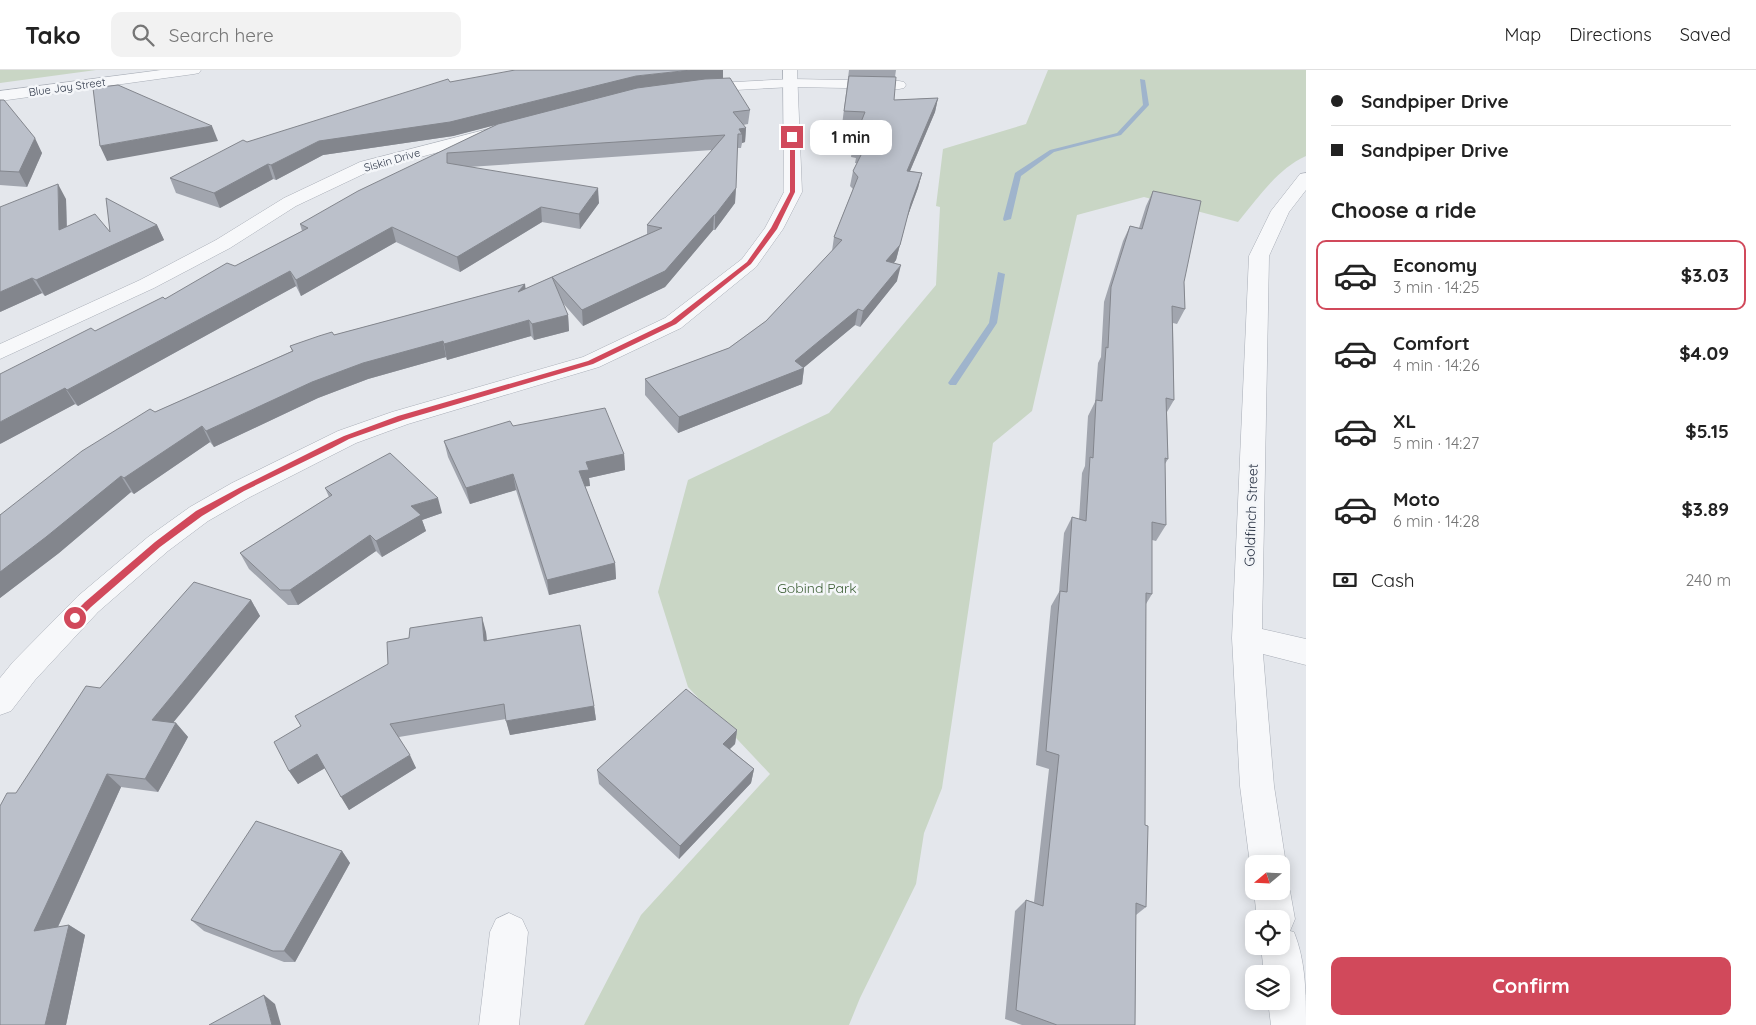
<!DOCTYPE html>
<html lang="en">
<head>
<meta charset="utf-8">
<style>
	:root { --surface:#fff; --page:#f2f2f2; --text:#222; --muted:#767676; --line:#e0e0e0; --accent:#d1495b }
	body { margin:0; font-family:Quicksand,sans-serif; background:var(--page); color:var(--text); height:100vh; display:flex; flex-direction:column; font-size:19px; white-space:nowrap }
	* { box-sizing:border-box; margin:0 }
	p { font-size:16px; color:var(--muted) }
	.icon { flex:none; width:28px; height:28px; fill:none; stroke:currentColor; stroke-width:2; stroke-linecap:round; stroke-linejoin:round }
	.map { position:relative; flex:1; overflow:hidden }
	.side { display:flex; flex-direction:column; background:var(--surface); width:450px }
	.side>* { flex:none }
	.top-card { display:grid; align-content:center; height:110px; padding:0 25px; background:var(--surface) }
	.needle { width:32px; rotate:251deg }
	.controls { position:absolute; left:1245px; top:785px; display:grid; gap:10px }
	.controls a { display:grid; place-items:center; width:45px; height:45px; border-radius:10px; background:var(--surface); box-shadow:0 2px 12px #0003; font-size:25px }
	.end { position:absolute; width:22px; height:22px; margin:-11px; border:6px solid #d1495b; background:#fff; box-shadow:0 0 0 2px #fff }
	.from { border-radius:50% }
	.bubble { position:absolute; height:35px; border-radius:10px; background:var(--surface); box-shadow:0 2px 12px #0003; font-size:16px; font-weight:800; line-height:35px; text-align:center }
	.top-card b { display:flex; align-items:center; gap:18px; height:48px; font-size:19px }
	.top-card b+b { border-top:1px solid var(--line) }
	.top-card i { width:12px; height:12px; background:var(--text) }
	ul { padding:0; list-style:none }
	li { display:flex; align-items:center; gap:15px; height:70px; margin:0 10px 8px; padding:0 15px; border:2px solid transparent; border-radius:10px }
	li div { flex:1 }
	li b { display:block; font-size:19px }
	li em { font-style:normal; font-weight:800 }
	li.on { border-color:var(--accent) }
	li>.icon { width:45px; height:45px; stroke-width:1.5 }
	h2 { padding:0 25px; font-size:22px; line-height:60px }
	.pay { display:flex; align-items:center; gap:12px; height:55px; padding:0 25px; font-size:19px }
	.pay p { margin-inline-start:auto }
	.action { display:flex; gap:10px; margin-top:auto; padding:10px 25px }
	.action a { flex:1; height:58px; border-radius:10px; background:var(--accent); color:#fff; font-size:20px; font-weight:800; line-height:58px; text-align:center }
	header { display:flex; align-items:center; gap:30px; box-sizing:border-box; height:70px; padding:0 25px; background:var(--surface); border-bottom:1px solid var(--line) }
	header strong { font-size:24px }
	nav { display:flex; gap:28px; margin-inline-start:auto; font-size:18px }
	.search { width:350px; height:45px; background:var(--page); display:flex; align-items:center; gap:12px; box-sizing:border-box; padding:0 18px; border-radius:10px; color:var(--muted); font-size:19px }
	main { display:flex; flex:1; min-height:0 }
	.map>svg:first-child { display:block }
	.green { fill:#c9d6c5 }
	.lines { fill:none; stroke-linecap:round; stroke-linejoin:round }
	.stream { fill:#9fb4cc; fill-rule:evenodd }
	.minor-casing { stroke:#a9aeb7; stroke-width:1 }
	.tertiary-casing { stroke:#a9aeb7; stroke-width:1 }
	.minor { fill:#f7f8fa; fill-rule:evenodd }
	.tertiary { fill:#f7f8fa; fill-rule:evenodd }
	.wall { fill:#a1a5ae }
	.shaded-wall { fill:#83868d }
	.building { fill:#bbc0ca; stroke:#83868d }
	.route { fill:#d1495b }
	.labels { text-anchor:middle; stroke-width:5; stroke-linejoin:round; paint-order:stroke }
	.far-street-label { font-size:11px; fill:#2b3445; stroke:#f4f6f9 }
	.street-label { font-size:14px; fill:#2b3445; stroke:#f4f6f9 }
	.park-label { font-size:14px; fill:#3f6138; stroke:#f4f6f9 }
</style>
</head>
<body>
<header>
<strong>Tako</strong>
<div class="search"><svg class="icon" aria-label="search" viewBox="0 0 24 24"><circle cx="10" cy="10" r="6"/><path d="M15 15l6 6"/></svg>Search here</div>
<nav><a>Map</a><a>Directions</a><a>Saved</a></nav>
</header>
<main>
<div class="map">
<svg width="1306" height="955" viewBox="0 0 1306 955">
	<rect width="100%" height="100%" fill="#e4e7ec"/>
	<g class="green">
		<polygon points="0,0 96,0 0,13"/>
		<path d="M1048,0H1306V86C1277,99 1258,128 1238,152L1144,127L1077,145L1032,341L993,373L942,718L924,763L916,814L860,928L849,955H584L641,845L770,704L688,617L658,522L688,410L829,343L936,215L940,137L936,136L943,79L1026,54Z"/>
	</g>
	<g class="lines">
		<g class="stream">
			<polygon points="1140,9 1145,10 1149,35 1121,65 1054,82 1021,106 1011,149 1004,151 1003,149 1015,103 1050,80 1117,63 1143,35"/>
			<polygon points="998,202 1005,204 997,253 956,315 950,315 948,313 989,253"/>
		</g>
		<g class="minor-casing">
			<g id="minor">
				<polygon points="792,9 899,11 904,12 906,15 904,18 899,19 792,17 698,22 693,21 691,18 693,15 698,14"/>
				<polygon points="500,56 506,58 508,61 506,64 372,100 296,136 230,178 154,218 0,289 0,274 140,210 216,170 284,128 360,92"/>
				<polygon points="1306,103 1306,120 1289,142 1269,186 1262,559 1306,569 1306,595 1263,584 1274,716 1286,794 1281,806 1281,794 1254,794 1254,803 1250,794 1240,716 1232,568 1249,186 1271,141 1300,104"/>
				<path d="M1281,806L1285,808L1290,821L1295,849L1290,861L1294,862C1306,892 1306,924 1306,955H1271L1268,931H1281V904H1264L1261,876H1281V849H1257L1254,821H1281Z"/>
				<polygon points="509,843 522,849 528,862 519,955 479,955 490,862 496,849"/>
			</g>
		</g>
		<g class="tertiary-casing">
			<g id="tertiary">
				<polygon points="161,0 201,0 199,3 194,4 0,31 0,21"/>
				<polygon points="783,0 797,0 802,122 783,159 756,197 681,258 599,297 408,354 356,373 250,427 208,451 168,481 98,542 35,610 11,641 0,645 0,608 13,592 78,526 148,467 190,437 232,413 338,361 392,342 583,287 665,248 742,189 765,158 784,122"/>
			</g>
		</g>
		<use href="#minor" class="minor"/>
		<use href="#tertiary" class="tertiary"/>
	</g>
	<g class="wall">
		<polygon points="849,0 896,0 895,7 894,30 938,28 935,42 910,101 922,103 918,118 907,148 896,190 894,193 897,211 860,257 855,255 803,298 804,298 802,314 678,363 645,325 645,309 729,278 766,251 832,181 834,167 853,119 850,116 853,101 857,93 855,93 856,88 851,87 853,72 859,56 842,55"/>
		<polygon points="723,8 750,40 748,54 743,55 746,58 745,72 742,73 741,78 737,78 735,133 715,160 713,160 665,217 583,256 562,232 568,245 569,261 534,270 531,266 447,290 446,287 368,309 318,328 214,377 210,372 134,424 131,422 59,483 0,528 0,445 155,342 292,281 290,276 334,265 525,214 525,219 647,164 647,155 712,80 469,97 599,133 580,159 542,152 460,202 396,172 301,226 296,216 78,336 75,334 0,374 95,261 165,229 235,196 302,161 300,154 495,55 453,66 323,85 276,110 273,109 220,138 176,123 170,108 247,72 450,12"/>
		<polygon points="0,30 42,83 27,117 0,115"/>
		<polygon points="1153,121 1184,212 1185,239 1177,254 1173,253 1174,330 1167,342 1168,389 1165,394 1166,455 1156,471 1152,470 1152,524 1146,534 1145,755 1146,837 1136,845 1135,955 1022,955 1005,949 1015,841 1026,830 1034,832 1049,699 1036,695 1051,536 1059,522 1064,463 1072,447 1079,449 1082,403 1085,396 1088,346 1095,332 1098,293 1101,287 1104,232 1123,171 1130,156 1139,158 1146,136"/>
		<polygon points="66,129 67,156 110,162 157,155 164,170 45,226 42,223 0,242"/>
		<polygon points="513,356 624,384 625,400 589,408 590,416 585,416 615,493 616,509 549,525 516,420 470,434 448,387 444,371"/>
		<polygon points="325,418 442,443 422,450 426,461 382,487 376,481 298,535 288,535 249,499 240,483 329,427"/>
		<polygon points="251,530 260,546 173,652 176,653 188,667 158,722 121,717 58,857 69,855 85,865 66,955 0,955 100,618"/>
		<polygon points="486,562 487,571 594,636 596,650 510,665 506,649 399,667 416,698 349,740 325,698 298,714 289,701"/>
		<polygon points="737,660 735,674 730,679 754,699 751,713 679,789 599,714 597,700"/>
		<polygon points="342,781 350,793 295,892 284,892 204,861 191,850"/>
	</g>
	<g class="shaded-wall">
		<polygon points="691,0 723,0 723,10 636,19 453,66 323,85 276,110 271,95 319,71 636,6"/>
		<polygon points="938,28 935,42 904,115 907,101"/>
		<polygon points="212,56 218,71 107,91 100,76"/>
		<polygon points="746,58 745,72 742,73 742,64 739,59"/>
		<polygon points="35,68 42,83 27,117 19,102"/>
		<polygon points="268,94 273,109 220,138 214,123"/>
		<polygon points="922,103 918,118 907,148 896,190 883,206 886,191 911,133"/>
		<polygon points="58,114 66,129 67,175 59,160"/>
		<polygon points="598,118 599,133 580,159 579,144"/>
		<polygon points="736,118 735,133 715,160 715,145"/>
		<polygon points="541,137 542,152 460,202 457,187"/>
		<polygon points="714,145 713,160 665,217 583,256 582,240"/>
		<polygon points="157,155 164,170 45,226 36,210"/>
		<polygon points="392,157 396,172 301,226 296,210"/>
		<polygon points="901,195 897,211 860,257 863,241"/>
		<polygon points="290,201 296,216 78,336 67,320"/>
		<polygon points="32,208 42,223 0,242 0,222"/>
		<polygon points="525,214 527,229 518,222"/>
		<polygon points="858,239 855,255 801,300 804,298 802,314 678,363 679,347 795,291"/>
		<polygon points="568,245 569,261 534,270 532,254"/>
		<polygon points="529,250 531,266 447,290 444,274"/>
		<polygon points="443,271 446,287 368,309 318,328 214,377 206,361 312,312 363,293"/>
		<polygon points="65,318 75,334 0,374 0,352"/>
		<polygon points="202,356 210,372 134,424 124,408"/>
		<polygon points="624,384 625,400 589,408 590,416 581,417 579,401 586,392"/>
		<polygon points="513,404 516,420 470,434 466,418"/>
		<polygon points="121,406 131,422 59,483 0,528 0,502"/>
		<polygon points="438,428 442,443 422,450 426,461 382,487 376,471 411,436"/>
		<polygon points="370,465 376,481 298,535 290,520"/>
		<polygon points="615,493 616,509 549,525 547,510"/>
		<polygon points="251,530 260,546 164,664 152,650"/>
		<polygon points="482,547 486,562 488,586 484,571"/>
		<polygon points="594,636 596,650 510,665 506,651"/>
		<polygon points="176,653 188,667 158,722 145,709"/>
		<polygon points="737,660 735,674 721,687 723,674"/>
		<polygon points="317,684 325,698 298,714 289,701"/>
		<polygon points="410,685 416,698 349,740 341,727"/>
		<polygon points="754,699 751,713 679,789 680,776"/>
		<polygon points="107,704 121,717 51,872 34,861"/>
		<polygon points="342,781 350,793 295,892 284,881"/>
		<polygon points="69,855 85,865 66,955 45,955"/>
		<polygon points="264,925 275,934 281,955 272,955"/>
	</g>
	<g class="building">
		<polygon points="515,0 691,0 636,6 450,52 319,71 271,95 268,94 214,123 170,108 243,70 247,72 448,9 450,12"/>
		<polygon points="849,6 896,7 894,30 938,28 907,101 922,103 911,133 900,175 886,191 901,195 863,241 858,239 795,291 804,298 679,347 645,309 729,278 766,251 842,170 834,167 858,107 853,101 864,79 858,78 859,73 853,72 865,42 844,41"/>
		<polygon points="730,8 750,40 733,42 746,58 739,59 742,64 738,64 736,118 715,145 714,145 665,201 582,240 552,207 662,158 647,155 725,65 447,83 447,93 598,118 579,144 541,137 457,187 392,157 296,210 290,201 67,320 65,318 0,352 0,304 91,258 95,261 163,227 165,229 227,193 235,196 308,158 300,154 358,121 498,54 637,18 705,9"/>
		<polygon points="118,15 212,56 100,76 93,18"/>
		<polygon points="0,30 4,30 35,68 19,102 0,101"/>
		<polygon points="58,114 59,160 95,144 110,162 106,128 157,155 36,210 32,208 0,222 0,137"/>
		<polygon points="1153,121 1201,131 1184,212 1185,239 1172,236 1174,330 1166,328 1168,389 1165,388 1166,455 1152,452 1152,524 1146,523 1145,755 1148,756 1146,837 1136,833 1135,955 1057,955 1016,940 1026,830 1043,836 1059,685 1046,681 1060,521 1067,522 1072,447 1086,451 1090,387 1093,388 1096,330 1102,331 1106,277 1108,278 1111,217 1130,156 1142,159"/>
		<polygon points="552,207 568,245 532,254 529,250 444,274 443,271 363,293 312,312 206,361 202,356 124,408 121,406 46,467 0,502 0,445 82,381 150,339 155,342 293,281 290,276 319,266 332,262 334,265 525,214 518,222"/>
		<polygon points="605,338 624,384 586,392 589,400 579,401 615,493 547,510 513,404 466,418 444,371 510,351 513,356"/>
		<polygon points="390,383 438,428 411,436 421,445 376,471 370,465 290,520 280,520 240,483 332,425 325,418"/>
		<polygon points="194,512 251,530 152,650 176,653 145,709 107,704 34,861 69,855 45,955 0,955 0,736 7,723 16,723 86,616 100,618"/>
		<polygon points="482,547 484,571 580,555 594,636 506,651 504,634 390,654 410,685 341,727 317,684 289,701 274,672 301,656 295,646 388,594 387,572 409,568 410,558"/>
		<polygon points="686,619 737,660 723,674 754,699 680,776 597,700"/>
		<polygon points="256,751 342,781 284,881 273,881 191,850"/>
		<polygon points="264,925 272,955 209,955"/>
	</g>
	<polygon class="route" points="792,66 795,67 795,122 777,159 751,194 676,254 593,294 403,350 349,369 332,378 244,421 202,446 160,477 91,537 78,550 72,550 72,545 85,532 155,472 196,441 239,418 327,374 344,366 398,346 588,291 671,251 747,192 771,158 790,122 790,67"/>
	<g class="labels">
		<g class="far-street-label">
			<text transform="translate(67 17) rotate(-8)" y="4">Blue Jay Street</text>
			<text transform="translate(392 90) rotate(-16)" y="4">Siskin Drive</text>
		</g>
		<g class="street-label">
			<text transform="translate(1251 445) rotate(-88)" y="5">Goldfinch Street</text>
		</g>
		<g class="park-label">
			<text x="817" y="523">Gobind Park</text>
		</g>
	</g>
</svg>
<div class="controls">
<a><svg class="needle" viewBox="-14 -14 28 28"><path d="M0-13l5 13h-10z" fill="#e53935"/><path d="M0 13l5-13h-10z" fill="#767676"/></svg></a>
<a><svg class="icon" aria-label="locate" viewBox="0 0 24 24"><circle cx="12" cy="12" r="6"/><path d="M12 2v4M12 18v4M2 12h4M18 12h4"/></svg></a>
<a><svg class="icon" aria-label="layers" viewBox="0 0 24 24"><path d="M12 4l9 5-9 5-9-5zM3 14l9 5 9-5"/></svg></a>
</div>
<i class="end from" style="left:75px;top:548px"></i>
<i class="end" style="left:792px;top:67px"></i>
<div class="bubble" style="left:810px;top:50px;width:82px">1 min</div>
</div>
<section class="side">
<div class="top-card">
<b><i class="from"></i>Sandpiper Drive</b>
<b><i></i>Sandpiper Drive</b>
</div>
<h2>Choose a ride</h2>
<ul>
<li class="on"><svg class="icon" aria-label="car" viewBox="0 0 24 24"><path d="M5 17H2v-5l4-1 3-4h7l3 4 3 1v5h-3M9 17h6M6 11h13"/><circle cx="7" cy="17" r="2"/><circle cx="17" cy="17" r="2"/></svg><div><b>Economy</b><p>3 min · 14:25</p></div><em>$3.03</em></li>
<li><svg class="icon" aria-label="car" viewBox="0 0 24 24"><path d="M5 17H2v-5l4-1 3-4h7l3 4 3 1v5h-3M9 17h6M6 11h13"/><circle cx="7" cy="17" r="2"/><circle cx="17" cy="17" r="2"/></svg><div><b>Comfort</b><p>4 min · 14:26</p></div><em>$4.09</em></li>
<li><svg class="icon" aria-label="car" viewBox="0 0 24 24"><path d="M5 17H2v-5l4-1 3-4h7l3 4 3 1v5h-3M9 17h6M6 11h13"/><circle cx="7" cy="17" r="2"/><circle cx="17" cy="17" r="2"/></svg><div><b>XL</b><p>5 min · 14:27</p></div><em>$5.15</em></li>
<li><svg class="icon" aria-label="car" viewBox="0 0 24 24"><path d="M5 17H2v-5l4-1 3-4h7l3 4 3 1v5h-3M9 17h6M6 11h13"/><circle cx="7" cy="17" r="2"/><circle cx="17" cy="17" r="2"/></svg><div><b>Moto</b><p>6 min · 14:28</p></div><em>$3.89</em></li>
</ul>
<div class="pay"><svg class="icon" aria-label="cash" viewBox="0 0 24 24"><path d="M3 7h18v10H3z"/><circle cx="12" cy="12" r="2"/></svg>Cash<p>240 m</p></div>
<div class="action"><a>Confirm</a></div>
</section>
</main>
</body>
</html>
